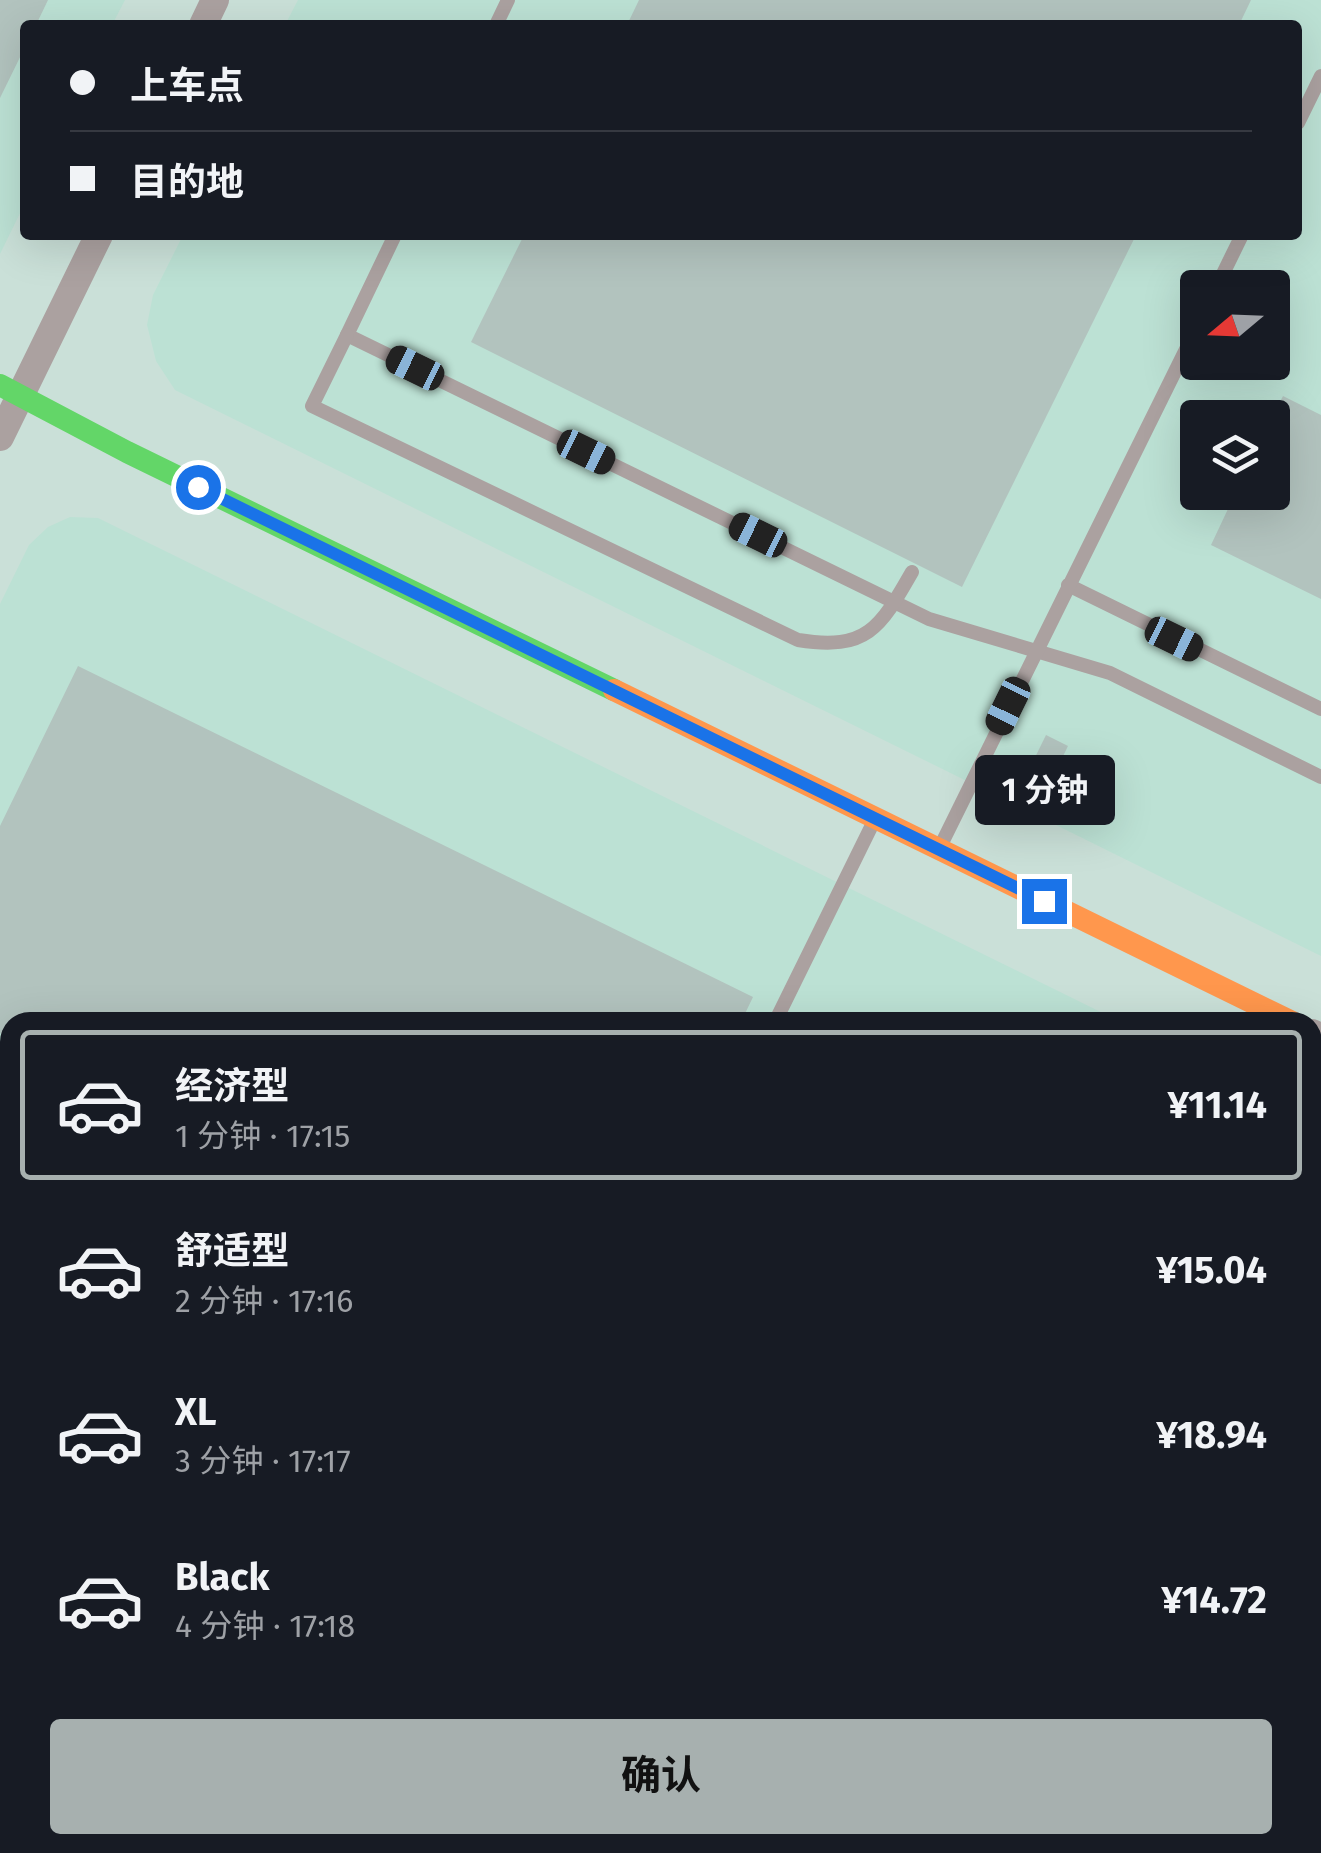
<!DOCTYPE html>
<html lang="zh">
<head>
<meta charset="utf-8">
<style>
	:root { --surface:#171b24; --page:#20242c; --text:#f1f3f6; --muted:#9ea1a6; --line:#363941; --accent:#a7b0af }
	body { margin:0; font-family:"Fira Sans","Noto Sans SC",sans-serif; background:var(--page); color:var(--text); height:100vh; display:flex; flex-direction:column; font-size:38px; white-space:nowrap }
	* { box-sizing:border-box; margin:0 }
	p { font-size:32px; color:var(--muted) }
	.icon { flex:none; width:55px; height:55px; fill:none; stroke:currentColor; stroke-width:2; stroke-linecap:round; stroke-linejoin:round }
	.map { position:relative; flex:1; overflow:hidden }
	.sheet { position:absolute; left:0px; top:1012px; width:1322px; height:842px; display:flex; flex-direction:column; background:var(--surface); border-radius:30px 30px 0 0; box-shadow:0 10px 40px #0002 }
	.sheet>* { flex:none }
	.banner { position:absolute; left:20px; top:20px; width:1282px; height:220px; border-radius:10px; box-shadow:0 10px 40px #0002; display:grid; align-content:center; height:220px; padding:0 50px; background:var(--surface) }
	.needle { width:65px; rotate:251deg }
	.buttons { position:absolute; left:1180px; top:270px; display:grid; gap:20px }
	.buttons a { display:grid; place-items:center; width:110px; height:110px; border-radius:10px; background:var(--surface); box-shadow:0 10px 40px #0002; font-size:50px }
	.end { position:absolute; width:45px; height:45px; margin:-22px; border:12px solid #1a73e8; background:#fff; box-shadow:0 0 0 5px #fff }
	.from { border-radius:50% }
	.bubble { position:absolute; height:70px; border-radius:10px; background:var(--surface); box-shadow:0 10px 40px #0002; font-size:32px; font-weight:700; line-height:70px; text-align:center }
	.car { position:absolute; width:30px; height:60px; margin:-30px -15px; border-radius:12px; box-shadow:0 0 8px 2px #0007; background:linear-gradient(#222 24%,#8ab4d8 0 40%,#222 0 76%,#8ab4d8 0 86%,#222 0) }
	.banner b { display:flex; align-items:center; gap:35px; height:95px; font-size:38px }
	.banner b+b { border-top:2px solid var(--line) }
	.banner i { width:25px; height:25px; background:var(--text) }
	ul { padding:18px 0 0; list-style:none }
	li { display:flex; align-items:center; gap:30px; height:150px; margin:0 20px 15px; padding:0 30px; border:5px solid transparent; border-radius:10px }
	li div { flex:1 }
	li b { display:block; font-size:38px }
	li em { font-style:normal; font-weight:700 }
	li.current { border-color:var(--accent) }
	li>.icon { width:90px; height:90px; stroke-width:1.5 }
	.cta { display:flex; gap:20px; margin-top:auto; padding:20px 50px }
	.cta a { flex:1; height:115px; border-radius:10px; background:var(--accent); color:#111; font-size:40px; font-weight:700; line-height:115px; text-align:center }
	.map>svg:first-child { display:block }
	.built { fill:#bce1d4; fill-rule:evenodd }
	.building { fill:#b2c3be }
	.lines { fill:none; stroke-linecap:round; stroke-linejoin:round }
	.lane { stroke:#aba1a0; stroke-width:14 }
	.street { stroke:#aba1a0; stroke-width:28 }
	.fast { stroke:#63d668; stroke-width:22 }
	.slow { stroke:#ff974d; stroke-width:22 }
	.route { stroke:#1a73e8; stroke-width:12 }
</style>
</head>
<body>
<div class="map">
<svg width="1321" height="1853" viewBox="0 0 1321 1853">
	<rect width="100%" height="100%" fill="#cae0d8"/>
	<g class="built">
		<polygon points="0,0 125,0 112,25 25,25 25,203 0,254"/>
		<path d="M298,0H1321V956L175,390L156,361L147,325L153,295L183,235H1298V25H285ZM1198,288H1272V362H1198ZM1198,418H1272V492H1198Z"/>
		<polygon points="70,517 98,518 1121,1022 10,1022 10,1845 1312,1845 1313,1117 1321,1121 1321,1853 0,1853 0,604 29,545 48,527"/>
	</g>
	<g class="building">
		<polygon points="0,0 48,0 36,25 25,25 25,47 0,98"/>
		<polygon points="639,0 1251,0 1239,25 627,25"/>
		<polygon points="524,235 1136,235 962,587 471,342"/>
		<polygon points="1283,396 1321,415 1321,599 1211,545 1236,492 1272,492 1272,417"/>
		<polygon points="78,666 753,997 741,1022 10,1022 10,1038 0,1033 0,826"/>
		<polygon points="1046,735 1068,746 1045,793 1023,782"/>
		<polygon points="1312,1275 1321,1279 1321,1635 1317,1633 1312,1642"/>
		<polygon points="0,1651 10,1656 10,1845 80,1845 76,1853 0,1853"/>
		<polygon points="615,1845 703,1845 699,1853 631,1853"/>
	</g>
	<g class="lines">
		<g class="lane">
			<polyline points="496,25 508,0"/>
			<polyline points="1298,123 1321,76"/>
			<polyline points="395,235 347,335 929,619 1110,673 1321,777"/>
			<polyline points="1216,288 1242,235"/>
			<path d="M347,335L312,406L798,640C867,651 880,628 912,572"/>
			<polyline points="1068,585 1321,709"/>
			<polyline points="939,849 1198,325"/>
			<polyline points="775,1022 875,819"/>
			<polyline points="0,1303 10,1308"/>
			<polyline points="0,1595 10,1600"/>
			<polyline points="508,1845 524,1853"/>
			<polyline points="358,1853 362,1845"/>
		</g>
		<g class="street">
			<polyline points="203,25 215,0"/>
			<polyline points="0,437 99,235"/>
			<polyline points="1312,1033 1321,1037"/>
		</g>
		<polyline class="fast" points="0,385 127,452 614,690"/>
		<polyline class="slow" points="614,690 1292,1022"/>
	</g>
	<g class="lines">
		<polyline class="route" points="198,487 1044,901"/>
	</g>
</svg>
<div class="buttons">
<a><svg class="needle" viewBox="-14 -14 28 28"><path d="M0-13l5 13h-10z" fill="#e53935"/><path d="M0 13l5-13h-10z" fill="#9ea1a6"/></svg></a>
<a><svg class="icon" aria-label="layers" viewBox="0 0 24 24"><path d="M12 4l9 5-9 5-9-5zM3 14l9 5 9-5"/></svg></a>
</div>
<i class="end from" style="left:198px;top:487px"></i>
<i class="end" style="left:1044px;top:901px"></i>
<div class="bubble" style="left:975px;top:755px;width:140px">1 分钟</div>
<i class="car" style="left:415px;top:368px;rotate:296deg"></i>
<i class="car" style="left:586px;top:452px;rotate:116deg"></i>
<i class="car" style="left:758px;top:535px;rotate:296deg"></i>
<i class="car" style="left:1174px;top:639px;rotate:116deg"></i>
<i class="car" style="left:1008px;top:706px;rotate:206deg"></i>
<div class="banner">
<b><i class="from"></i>上车点</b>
<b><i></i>目的地</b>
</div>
<section class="sheet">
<ul>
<li class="current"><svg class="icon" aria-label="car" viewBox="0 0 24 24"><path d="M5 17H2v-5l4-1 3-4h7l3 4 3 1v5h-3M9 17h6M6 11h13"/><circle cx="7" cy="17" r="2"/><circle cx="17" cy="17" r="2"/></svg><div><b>经济型</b><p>1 分钟 · 17:15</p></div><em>¥11.14</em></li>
<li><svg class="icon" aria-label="car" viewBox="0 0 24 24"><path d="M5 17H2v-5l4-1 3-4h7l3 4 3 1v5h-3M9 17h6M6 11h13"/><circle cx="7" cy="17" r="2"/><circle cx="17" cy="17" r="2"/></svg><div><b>舒适型</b><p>2 分钟 · 17:16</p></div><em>¥15.04</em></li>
<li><svg class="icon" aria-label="car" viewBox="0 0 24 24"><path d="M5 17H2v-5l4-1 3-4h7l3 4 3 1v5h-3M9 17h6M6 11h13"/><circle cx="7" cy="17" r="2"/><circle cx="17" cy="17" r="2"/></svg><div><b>XL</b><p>3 分钟 · 17:17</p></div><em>¥18.94</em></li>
<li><svg class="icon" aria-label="car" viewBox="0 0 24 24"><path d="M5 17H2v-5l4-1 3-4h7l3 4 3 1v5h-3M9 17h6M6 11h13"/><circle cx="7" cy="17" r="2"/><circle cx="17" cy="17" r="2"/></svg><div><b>Black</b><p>4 分钟 · 17:18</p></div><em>¥14.72</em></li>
</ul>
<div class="cta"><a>确认</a></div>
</section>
</div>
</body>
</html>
